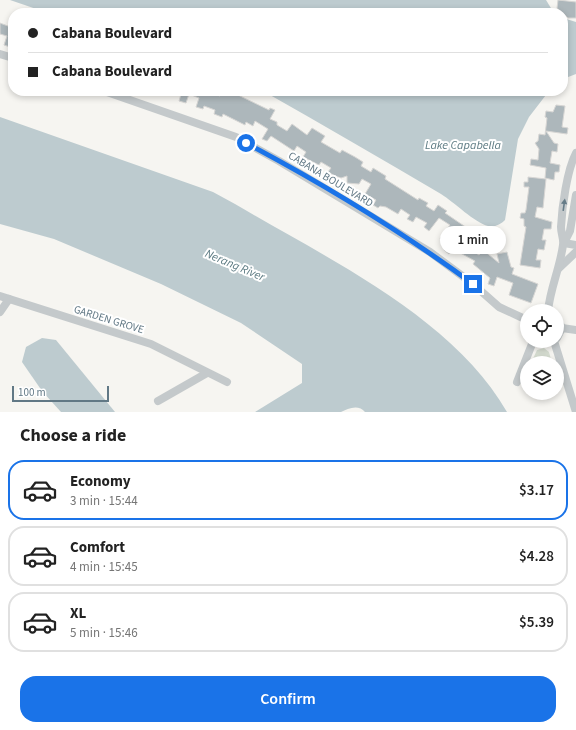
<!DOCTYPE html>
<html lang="en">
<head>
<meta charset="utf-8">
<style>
	:root { --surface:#fff; --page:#f2f2f2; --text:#222; --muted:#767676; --line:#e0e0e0; --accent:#1a73e8 }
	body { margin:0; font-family:"Source Sans 3",sans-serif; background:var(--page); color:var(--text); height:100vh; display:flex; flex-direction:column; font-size:15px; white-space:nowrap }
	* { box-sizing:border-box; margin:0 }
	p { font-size:13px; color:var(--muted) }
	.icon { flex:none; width:22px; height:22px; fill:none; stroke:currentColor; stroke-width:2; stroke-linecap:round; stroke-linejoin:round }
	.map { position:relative; height:412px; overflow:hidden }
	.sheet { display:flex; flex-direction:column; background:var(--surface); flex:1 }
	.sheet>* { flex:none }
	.banner { position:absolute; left:8px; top:8px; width:560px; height:88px; border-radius:16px; box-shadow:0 2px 6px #0003; display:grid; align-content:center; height:88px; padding:0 20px; background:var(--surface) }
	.controls { position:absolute; left:520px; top:304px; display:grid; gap:8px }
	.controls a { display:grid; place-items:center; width:44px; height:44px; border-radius:50%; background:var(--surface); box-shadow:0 2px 6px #0003; font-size:20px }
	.scale { position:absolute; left:12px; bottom:10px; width:97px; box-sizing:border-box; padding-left:4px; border:2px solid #617885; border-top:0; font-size:11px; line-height:14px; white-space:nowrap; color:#617885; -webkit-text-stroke:3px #fff; paint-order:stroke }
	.end { position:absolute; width:18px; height:18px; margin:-9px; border:5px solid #1a73e8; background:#fff; box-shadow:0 0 0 2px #fff }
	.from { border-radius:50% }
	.bubble { position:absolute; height:28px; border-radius:14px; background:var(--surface); box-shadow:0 2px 6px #0003; font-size:13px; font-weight:600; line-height:28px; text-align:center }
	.banner b { display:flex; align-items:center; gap:14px; height:38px; font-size:15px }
	.banner b+b { border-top:1px solid var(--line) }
	.banner i { width:10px; height:10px; background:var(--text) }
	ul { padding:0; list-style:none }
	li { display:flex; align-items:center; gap:12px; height:60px; margin:0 8px 6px; padding:0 12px; border:2px solid var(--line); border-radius:16px }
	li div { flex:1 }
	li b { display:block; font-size:15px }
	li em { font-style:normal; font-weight:600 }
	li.on { border-color:var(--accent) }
	li>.icon { width:36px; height:36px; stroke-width:1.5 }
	h2 { padding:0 20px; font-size:18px; line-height:48px }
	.button { display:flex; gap:8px; margin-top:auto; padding:8px 20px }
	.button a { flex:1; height:46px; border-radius:16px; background:var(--accent); color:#fff; font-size:16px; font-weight:600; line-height:46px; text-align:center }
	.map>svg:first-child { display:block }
	.green { fill:#d7ded2 }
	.water { fill:#bdcbcf }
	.building { fill:#adb7bb; stroke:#d7d6d4 }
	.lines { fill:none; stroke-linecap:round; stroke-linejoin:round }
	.minor { stroke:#c4c9cb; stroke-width:8 }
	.oneway { fill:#667c88 }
	.route { stroke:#1a73e8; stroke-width:5 }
	.labels { text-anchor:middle; stroke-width:4; stroke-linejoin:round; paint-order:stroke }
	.street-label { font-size:11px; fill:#617885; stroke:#fff }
	.water-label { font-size:12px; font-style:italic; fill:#5d7b83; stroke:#fff }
</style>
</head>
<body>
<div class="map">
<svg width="576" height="412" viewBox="0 0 576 412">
	<rect width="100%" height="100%" fill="#f6f5f1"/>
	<polygon class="green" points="544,348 549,352 552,363 531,363 537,350"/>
	<g class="water">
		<polygon points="10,0 546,0 554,13 48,13"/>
		<polygon points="563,18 576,22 576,74 563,79"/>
		<path d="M263,91H549L529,117L518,139L505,220C501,224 494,228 488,226C475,223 454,202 441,194C382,159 323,125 263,91Z"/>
		<path d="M0,117L213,192L235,204C326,258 453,317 507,412H365C359,404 348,408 341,412H255L302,383V364L241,323L161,284L54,239L0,224Z"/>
		<polygon points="42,338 56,340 115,412 61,412 42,391 22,362 26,347"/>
	</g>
	<g class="building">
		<polygon points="558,0 576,2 576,18 568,18 557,8"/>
		<polygon points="0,23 13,28 13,40 10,47 4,45 7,36 0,34"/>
		<polygon points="182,91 206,91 220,96 221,91 237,91 236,94 269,110 270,108 275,110 270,119 277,122 277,125 287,131 292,124 307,135 312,128 325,136 321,142 340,153 342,150 355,157 363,162 361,166 371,172 373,168 386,176 385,179 418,200 419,198 428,203 426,206 434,211 438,205 447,211 445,213 467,228 462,235 471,241 467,247 479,255 483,250 499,263 497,254 507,252 511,267 514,268 512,274 538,284 531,303 509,295 513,283 497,277 494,286 488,284 490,278 473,264 475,261 453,249 449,254 444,250 447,244 440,239 450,225 439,218 429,231 424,227 427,223 416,217 413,222 407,219 410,215 401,209 398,214 386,207 380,206 378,208 373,205 376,200 365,194 371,184 362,179 359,184 347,183 347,176 341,178 335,176 328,172 331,168 321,162 319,165 303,157 306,152 297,146 294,151 271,136 267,141 262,139 268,129 255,121 253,126 246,122 245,125 223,114 222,117 214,114 215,110 204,106 203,109 196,107 199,98 189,94 186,103 179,101"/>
		<polygon points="556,105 565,106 562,127 568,128 567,134 546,131 554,143 558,144 557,152 552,151 550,163 560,165 559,172 555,172 554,180 545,178 546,168 530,165 531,159 538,160 539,149 535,143 538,141 539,134 545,135 547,118 545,117 546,111 553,112"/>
		<polygon points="528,177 546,179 543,208 537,207 535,217 552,222 551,229 544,229 542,240 546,240 544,250 538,249 536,260 541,260 540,268 520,265 526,227 524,226 524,219 520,218 521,213 525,213 526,210 529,187 524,187 524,182 528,182"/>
	</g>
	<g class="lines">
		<g class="minor">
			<polyline points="0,54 13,58"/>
			<polyline points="104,91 236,137 279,161 430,252 473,284 499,307 527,320"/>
			<polyline points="564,243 570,231 576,195"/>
			<polyline points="564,243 576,245"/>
			<polyline points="559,268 576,252"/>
			<polyline points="0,296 151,344 227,382"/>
			<path d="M548,311C550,289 560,268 563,245C564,239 561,234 561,227C562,207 567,170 576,153"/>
			<polyline points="0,312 9,299"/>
			<polyline points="557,318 562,328 557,338"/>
			<polyline points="562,328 576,330"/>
			<polyline points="542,341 552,341"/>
			<polyline points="554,341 576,412"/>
			<polyline points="517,382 532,344 536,341"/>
			<polyline points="158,401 207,373"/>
		</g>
	</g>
	<defs><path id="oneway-solid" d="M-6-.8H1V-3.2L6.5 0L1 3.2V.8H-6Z"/></defs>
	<use class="oneway" href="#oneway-solid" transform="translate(564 205) rotate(-82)"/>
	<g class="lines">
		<path class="route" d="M246,143C325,185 401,231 473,284"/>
	</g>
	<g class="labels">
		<g class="street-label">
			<text transform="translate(331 179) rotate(31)" y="4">CABANA BOULEVARD</text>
			<text transform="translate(109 319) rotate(17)" y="4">GARDEN GROVE</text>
		</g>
		<g class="water-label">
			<text x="463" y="149">Lake Capabella</text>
			<text transform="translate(235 265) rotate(23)" y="4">Nerang River</text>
		</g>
	</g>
</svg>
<div class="controls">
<a><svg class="icon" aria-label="locate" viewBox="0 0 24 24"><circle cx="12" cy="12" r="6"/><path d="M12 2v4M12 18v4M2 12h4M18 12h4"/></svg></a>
<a><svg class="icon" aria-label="layers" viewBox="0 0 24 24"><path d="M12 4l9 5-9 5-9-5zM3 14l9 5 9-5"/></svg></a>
</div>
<div class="scale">100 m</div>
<i class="end from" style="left:246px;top:143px"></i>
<i class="end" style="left:473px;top:284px"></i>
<div class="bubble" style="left:440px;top:226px;width:66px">1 min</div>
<div class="banner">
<b><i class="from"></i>Cabana Boulevard</b>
<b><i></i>Cabana Boulevard</b>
</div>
</div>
<section class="sheet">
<h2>Choose a ride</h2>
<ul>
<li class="on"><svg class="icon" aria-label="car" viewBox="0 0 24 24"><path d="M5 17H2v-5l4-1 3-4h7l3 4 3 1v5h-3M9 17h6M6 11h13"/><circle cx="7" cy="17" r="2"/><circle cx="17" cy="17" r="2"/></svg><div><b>Economy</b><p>3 min · 15:44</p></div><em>$3.17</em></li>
<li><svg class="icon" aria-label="car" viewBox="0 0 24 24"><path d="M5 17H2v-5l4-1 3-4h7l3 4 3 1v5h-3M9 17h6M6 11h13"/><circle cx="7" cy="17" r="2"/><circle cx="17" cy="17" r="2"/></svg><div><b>Comfort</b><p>4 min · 15:45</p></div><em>$4.28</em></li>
<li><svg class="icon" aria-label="car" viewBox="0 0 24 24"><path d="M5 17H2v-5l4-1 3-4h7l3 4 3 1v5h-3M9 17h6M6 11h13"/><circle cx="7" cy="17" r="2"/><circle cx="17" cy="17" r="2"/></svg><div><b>XL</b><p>5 min · 15:46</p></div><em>$5.39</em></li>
</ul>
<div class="button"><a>Confirm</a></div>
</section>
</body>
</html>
